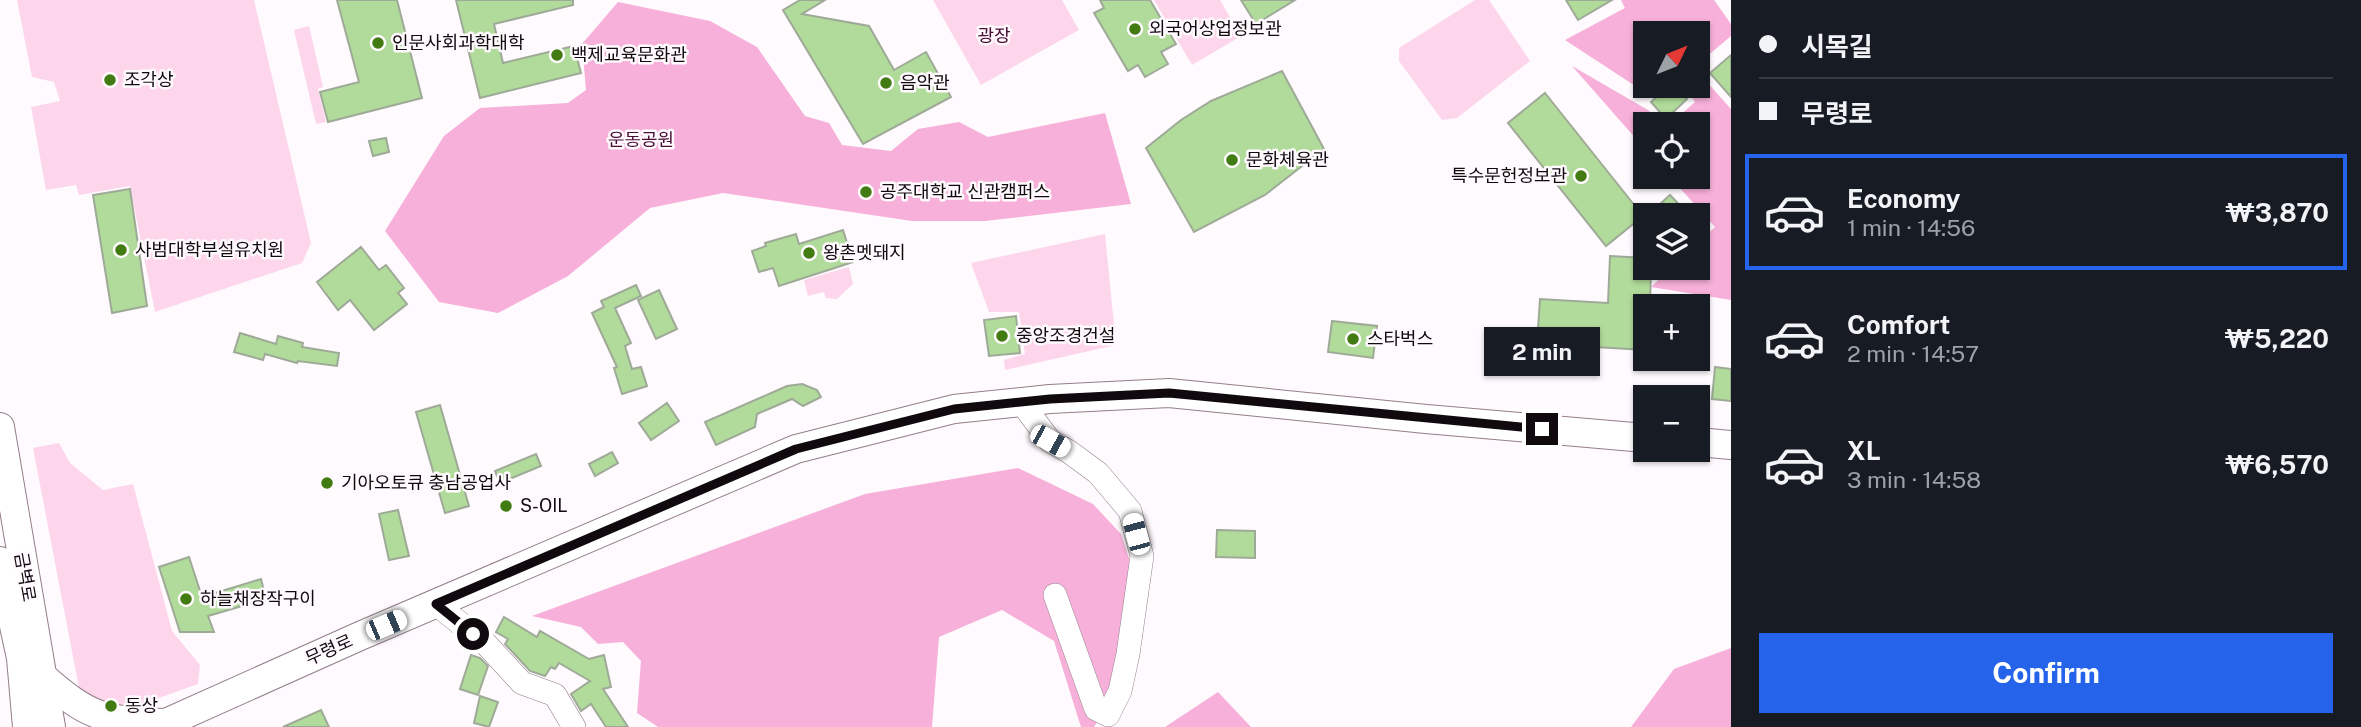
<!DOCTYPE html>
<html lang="en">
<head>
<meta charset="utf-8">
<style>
	:root { --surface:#171b24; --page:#242831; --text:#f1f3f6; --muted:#9ea1a6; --line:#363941; --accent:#2563eb }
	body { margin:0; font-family:"Public Sans","Noto Sans KR",sans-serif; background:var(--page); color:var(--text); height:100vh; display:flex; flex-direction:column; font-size:26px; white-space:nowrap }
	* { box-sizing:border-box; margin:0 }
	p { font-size:23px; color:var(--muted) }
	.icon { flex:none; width:38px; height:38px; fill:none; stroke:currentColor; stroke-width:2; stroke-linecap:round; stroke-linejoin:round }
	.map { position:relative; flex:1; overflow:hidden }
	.panel { display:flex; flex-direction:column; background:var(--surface); width:630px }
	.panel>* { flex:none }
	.top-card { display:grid; align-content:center; height:154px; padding:0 28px; background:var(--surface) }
	.needle { width:46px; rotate:47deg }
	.controls { position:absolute; left:1633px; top:21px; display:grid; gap:14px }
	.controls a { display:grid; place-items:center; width:77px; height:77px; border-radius:0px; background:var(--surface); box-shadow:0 2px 5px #0004; font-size:35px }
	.end { position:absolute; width:32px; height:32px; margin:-16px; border:9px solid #10090d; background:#fff; box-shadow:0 0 0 4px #fff }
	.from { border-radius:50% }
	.bubble { position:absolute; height:49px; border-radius:0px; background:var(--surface); box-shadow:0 2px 5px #0004; font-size:23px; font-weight:700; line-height:49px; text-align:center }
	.car { position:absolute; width:21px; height:42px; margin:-21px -10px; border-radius:9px; box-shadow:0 0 5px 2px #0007; background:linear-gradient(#fff 24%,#345 0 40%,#fff 0 76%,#345 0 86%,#fff 0) }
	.top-card b { display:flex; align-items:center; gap:24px; height:66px; font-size:26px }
	.top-card b+b { border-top:2px solid var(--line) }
	.top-card i { width:18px; height:18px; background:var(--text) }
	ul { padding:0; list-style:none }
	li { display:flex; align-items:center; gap:21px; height:116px; margin:0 14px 10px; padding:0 14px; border:4px solid transparent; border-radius:0px }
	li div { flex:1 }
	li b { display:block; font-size:26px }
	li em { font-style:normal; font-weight:700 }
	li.current { border-color:var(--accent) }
	li>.icon { width:63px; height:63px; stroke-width:1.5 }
	.primary-button { display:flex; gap:14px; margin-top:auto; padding:14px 28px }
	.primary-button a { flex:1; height:80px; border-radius:0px; background:var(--accent); color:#fff; font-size:28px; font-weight:700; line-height:80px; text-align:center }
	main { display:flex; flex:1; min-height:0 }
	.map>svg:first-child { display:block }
	.green { fill:#fdd6ec }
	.forest { fill:#f7b0d9 }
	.building { fill:#b1db9a; stroke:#9eaa97; stroke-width:2 }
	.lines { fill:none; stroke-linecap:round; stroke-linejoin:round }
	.minor-casing { stroke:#937e8a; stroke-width:24 }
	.major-casing { stroke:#937e8a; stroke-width:30 }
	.minor { stroke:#fff; stroke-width:23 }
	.major { stroke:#fff; stroke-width:28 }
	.route { stroke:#10090d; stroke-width:9 }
	.poi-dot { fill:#427b11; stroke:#fffafd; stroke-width:2.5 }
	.labels { text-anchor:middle; stroke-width:5; stroke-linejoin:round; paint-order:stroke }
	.poi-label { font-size:18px; fill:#10090d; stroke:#fffafd; text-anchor:start }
	.park-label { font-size:18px; fill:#480c35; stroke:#fffafd }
	.street-label { font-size:18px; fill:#10090d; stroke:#fffafd }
</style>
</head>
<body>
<main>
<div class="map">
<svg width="1731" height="727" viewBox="0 0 1731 727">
	<rect width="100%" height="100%" fill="#fffafd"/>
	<g class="green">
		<polygon points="17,0 254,0 311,243 302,263 155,312 130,186 79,195 76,185 46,190 31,107 60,101 54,82 32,77"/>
		<polygon points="933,0 1062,0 1079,30 981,85"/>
		<polygon points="1154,0 1220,0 1241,36 1192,65"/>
		<polygon points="1475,0 1489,0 1530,61 1457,118 1442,120 1399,61 1399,48"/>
		<polygon points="309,26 323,87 318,89 326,122 316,124 294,30"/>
		<polygon points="1105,234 1116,345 1005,370 1004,360 1025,354 1019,312 989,312 971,263"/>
		<polygon points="849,267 853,284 837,299 826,298 824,292 808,296 804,280"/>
		<polygon points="59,443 70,463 103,490 133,484 172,631 200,665 198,684 128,709 102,707 79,688 33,448"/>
	</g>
	<g class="forest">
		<polygon points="1621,0 1714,0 1731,24 1731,36 1698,64 1698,33 1645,33 1645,86 1649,86 1643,91 1565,40 1625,8"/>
		<polygon points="618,2 710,21 757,47 805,116 829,123 842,145 891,151 918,129 959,122 988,137 1105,113 1131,204 985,221 912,221 723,193 650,208 568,276 498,313 439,302 385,231 444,136 480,108 568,103 586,90 582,44"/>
		<polygon points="1572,66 1648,110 1665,124 1645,124 1645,149"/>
		<polygon points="1705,80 1731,109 1731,300 1651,287 1671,268 1698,268 1698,243 1715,227 1670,177 1698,177 1698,124 1670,124 1695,102 1688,92"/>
		<polygon points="1018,468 1093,504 1121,534 1134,574 1115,693 1094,727 1081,727 1054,641 1002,610 939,637 932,727 658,727 637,713 641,661 623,642 598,644 581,627 532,616 865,494"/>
		<polygon points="1731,648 1731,727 1631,727 1674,669"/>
		<polygon points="1218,692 1251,727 1165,727"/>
	</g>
	<g class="building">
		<polygon points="337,0 397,0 422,98 328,122 320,92 359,82"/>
		<polygon points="456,0 573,0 573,5 494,24 503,63 574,46 581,73 480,98"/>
		<polygon points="800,0 825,0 802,14 869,26 894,70 926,52 951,97 863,144 783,10"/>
		<polygon points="1100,0 1150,0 1176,44 1161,52 1168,64 1145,77 1138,65 1128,71 1094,13 1104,8"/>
		<polygon points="1241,0 1295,0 1256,24"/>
		<polygon points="1566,0 1612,0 1578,20"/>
		<polygon points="1731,55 1731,97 1710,73"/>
		<polygon points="1282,71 1324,149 1265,195 1194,232 1146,148 1181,120 1211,101"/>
		<polygon points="1668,86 1674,86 1687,99 1666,119 1651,102"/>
		<polygon points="1545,93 1643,216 1606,246 1508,123"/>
		<polygon points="386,138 389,152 373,156 369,141"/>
		<polygon points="130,189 147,306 112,313 93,195"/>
		<polygon points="1670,195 1689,215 1648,215"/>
		<polygon points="843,230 853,262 779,286 773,268 759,272 752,251 766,246 765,243 796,234 799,244"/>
		<polygon points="361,247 379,270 386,265 404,288 398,293 407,304 374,330 350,300 338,310 317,282"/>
		<polygon points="1610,256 1645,258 1645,268 1651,268 1650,306 1645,306 1645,350 1561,345 1562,330 1538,329 1540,299 1608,303"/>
		<polygon points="636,285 641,296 615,308 631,343 625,346 632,369 641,367 647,386 622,394 614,368 617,367 592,313 604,307 601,301"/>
		<polygon points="659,290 677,329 656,339 638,300"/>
		<polygon points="1016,316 1020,353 989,356 984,320"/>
		<polygon points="1332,321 1377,326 1373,358 1328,352"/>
		<polygon points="240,333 276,344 278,336 303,343 302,347 339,353 337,366 298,361 297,363 265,354 263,360 234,352"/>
		<polygon points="1715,367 1731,369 1731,401 1712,399"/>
		<polygon points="802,384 817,390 821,397 803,406 792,399 757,414 755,427 716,445 705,422 787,386"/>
		<polygon points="667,403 679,421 651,440 639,423"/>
		<polygon points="440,405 469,506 445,513 416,412"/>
		<polygon points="612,452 618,463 595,476 589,464"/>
		<polygon points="536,454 541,466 500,483 495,471"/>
		<polygon points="398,510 409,556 389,560 379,514"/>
		<polygon points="1217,530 1255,531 1255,558 1216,557"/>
		<polygon points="189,557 202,597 261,579 266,599 208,616 214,632 180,632 159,567"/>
		<polygon points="504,617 537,637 540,631 589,659 604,655 611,687 603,689 628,727 606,727 591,704 581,711 571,694 590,681 559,663 555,669 551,667 545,676 530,671 505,644 508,639 496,632"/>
		<polygon points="471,655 480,658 488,666 478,695 460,689"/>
		<polygon points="480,696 498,702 489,727 474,723"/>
		<polygon points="321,710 329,727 283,727"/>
	</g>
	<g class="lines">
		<g class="minor-casing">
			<g id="minor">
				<polyline points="1021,402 1050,441 1068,451 1098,473 1130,511 1142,556 1128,654 1120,691 1108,715 1096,709 1055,595"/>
				<polyline points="436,604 486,644 522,683 555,695 574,727"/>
			</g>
		</g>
		<g class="major-casing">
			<g id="major">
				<polyline points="0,427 51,727"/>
				<polyline points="1698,442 1731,445"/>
				<polyline points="0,561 21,658 27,727"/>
				<path d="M42,676C90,718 102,720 165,723"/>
				<polyline points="157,727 360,636 796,449 954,409 1050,399 1169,393 1426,419 1645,438"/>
			</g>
		</g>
		<use href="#minor" class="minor"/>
		<use href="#major" class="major"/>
	</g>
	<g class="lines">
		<polyline class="route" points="473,634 436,604 796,449 954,409 1050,399 1169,393 1542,429"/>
	</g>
	<g class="poi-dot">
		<circle cx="1135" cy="29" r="7"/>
		<circle cx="378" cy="43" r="7"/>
		<circle cx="557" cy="55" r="7"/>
		<circle cx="110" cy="80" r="7"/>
		<circle cx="886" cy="83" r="7"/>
		<circle cx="1232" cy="160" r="7"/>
		<circle cx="1581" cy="176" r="7"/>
		<circle cx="866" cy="192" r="7"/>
		<circle cx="121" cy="250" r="7"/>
		<circle cx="809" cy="253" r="7"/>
		<circle cx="1002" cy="336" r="7"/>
		<circle cx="1353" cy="339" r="7"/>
		<circle cx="327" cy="483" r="7"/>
		<circle cx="506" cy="506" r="7"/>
		<circle cx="186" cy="599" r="7"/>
		<circle cx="111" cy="706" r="7"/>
	</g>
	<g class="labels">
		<g class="poi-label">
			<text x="1149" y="35">외국어상업정보관</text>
			<text x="392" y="49">인문사회과학대학</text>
			<text x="571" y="61">백제교육문화관</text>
			<text x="124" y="86">조각상</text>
			<text x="900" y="89">음악관</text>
			<text x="1246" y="166">문화체육관</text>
			<text x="1567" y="182" text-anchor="end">특수문헌정보관</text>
			<text x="880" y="198">공주대학교 신관캠퍼스</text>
			<text x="135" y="256">사범대학부설유치원</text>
			<text x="823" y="259">왕촌멧돼지</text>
			<text x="1016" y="342">중앙조경건설</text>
			<text x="1367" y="345">스타벅스</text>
			<text x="341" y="489">기아오토큐 충남공업사</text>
			<text x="520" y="512">S-OIL</text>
			<text x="200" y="605">하늘채장작구이</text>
			<text x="125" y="712">동상</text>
		</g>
		<g class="park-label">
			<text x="994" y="42">광장</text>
			<text x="641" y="146">운동공원</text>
		</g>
		<g class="street-label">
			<text transform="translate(25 577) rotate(80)" y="6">금벽로</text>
			<text transform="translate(329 650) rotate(-24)" y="6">무령로</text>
		</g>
	</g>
</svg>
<div class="controls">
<a><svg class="needle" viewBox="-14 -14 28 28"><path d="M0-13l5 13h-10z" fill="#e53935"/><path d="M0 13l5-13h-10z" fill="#9ea1a6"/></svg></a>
<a><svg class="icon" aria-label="locate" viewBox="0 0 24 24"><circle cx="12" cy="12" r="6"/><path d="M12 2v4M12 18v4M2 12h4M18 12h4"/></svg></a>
<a><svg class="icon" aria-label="layers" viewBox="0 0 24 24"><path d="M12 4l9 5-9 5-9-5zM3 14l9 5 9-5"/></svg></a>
<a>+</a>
<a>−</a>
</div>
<i class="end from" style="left:473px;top:634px"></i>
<i class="end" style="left:1542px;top:429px"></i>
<div class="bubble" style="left:1484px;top:327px;width:116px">2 min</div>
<i class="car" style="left:1050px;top:441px;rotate:119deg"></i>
<i class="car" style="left:1136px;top:534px;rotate:345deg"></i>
<i class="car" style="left:386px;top:625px;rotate:67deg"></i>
</div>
<section class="panel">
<div class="top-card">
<b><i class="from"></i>시목길</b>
<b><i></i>무령로</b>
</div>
<ul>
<li class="current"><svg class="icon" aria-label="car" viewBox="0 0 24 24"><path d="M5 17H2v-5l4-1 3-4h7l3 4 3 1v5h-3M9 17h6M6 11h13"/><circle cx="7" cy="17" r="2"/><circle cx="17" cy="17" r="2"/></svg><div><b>Economy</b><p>1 min · 14:56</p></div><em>₩3,870</em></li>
<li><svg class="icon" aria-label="car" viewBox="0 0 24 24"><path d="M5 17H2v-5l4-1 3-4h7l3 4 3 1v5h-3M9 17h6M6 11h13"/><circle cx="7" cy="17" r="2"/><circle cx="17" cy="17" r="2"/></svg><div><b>Comfort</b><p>2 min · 14:57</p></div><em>₩5,220</em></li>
<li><svg class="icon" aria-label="car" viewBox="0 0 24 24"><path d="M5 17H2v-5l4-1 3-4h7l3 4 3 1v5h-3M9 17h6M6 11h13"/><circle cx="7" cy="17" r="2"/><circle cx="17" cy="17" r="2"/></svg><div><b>XL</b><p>3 min · 14:58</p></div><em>₩6,570</em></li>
</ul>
<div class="primary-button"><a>Confirm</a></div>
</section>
</main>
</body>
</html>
